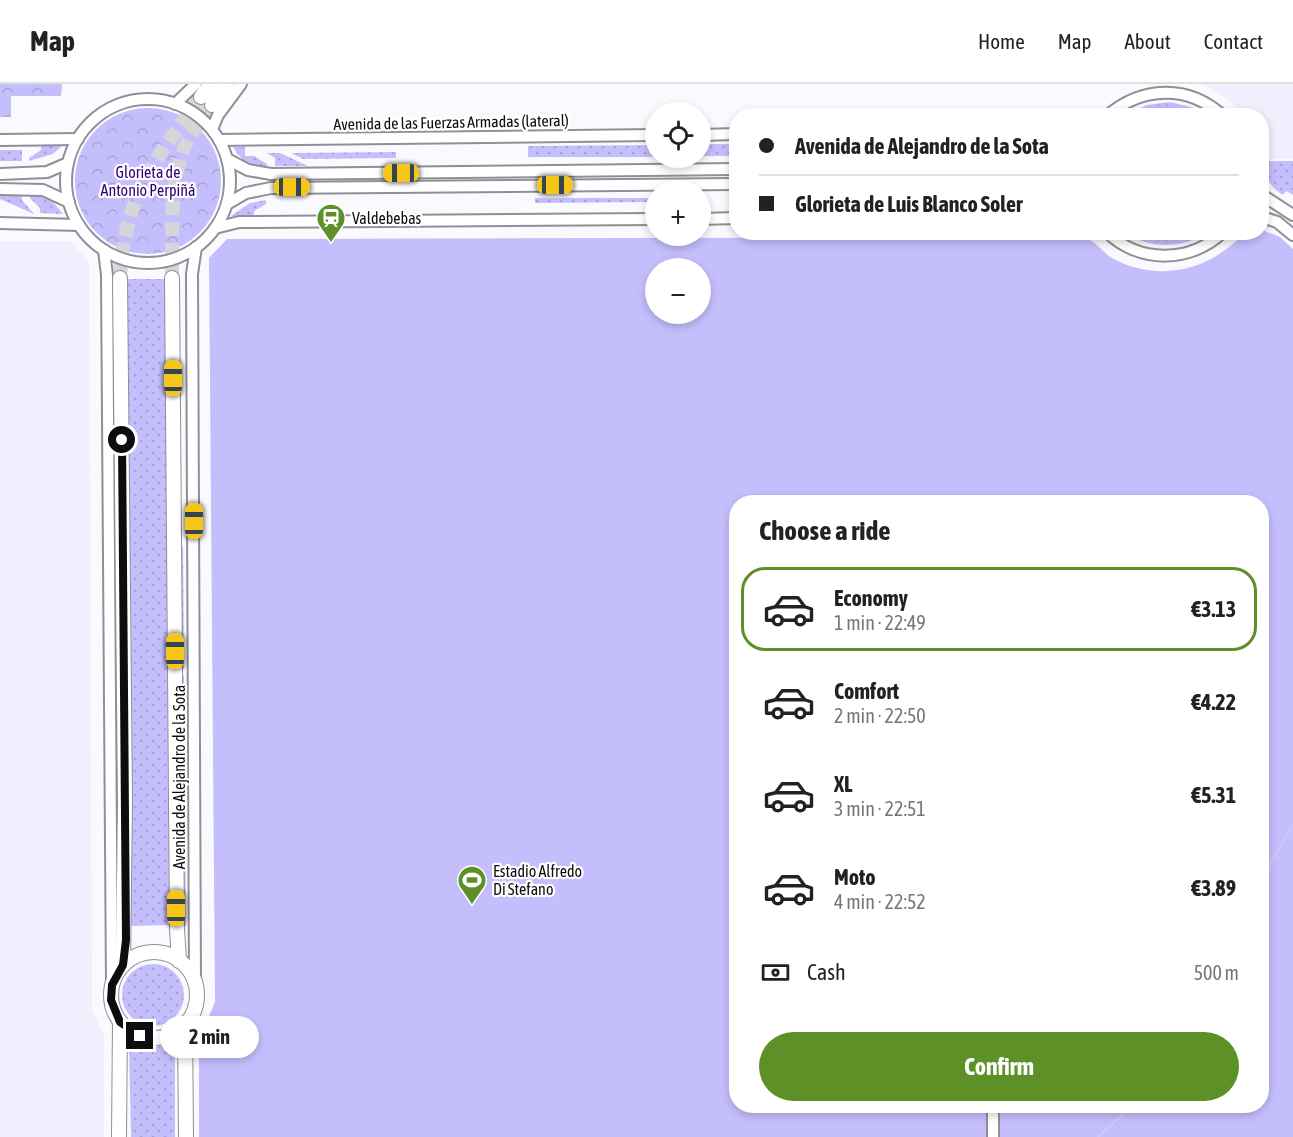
<!DOCTYPE html>
<html lang="en">
<head>
<meta charset="utf-8">
<style>
	:root { --surface:#fff; --page:#f2f2f2; --text:#222; --muted:#767676; --line:#e0e0e0; --accent:#5e9028 }
	body { margin:0; font-family:"Asap Condensed",sans-serif; background:var(--page); color:var(--text); height:100vh; display:flex; flex-direction:column; font-size:22px; white-space:nowrap }
	* { box-sizing:border-box; margin:0 }
	p { font-size:20px; color:var(--muted) }
	.icon { flex:none; width:33px; height:33px; fill:none; stroke:currentColor; stroke-width:2; stroke-linecap:round; stroke-linejoin:round }
	.map { position:relative; flex:1; overflow:hidden }
	.drawer { position:absolute; left:729px; top:411px; width:540px; height:618px; display:flex; flex-direction:column; background:var(--surface); border-radius:24px; box-shadow:0 3px 9px #0003 }
	.drawer>* { flex:none }
	.hud { position:absolute; left:729px; top:24px; width:540px; height:132px; border-radius:24px; box-shadow:0 3px 9px #0003; display:grid; align-content:center; height:132px; padding:0 30px; background:var(--surface) }
	.buttons { position:absolute; left:645px; top:18px; display:grid; gap:12px }
	.buttons a { display:grid; place-items:center; width:66px; height:66px; border-radius:50%; background:var(--surface); box-shadow:0 3px 9px #0003; font-size:30px }
	.end { position:absolute; width:27px; height:27px; margin:-14px; border:8px solid #0d0d10; background:#fff; box-shadow:0 0 0 3px #fff }
	.from { border-radius:50% }
	.bubble { position:absolute; height:42px; border-radius:21px; background:var(--surface); box-shadow:0 3px 9px #0003; font-size:20px; font-weight:700; line-height:42px; text-align:center }
	.car { position:absolute; width:18px; height:36px; margin:-18px -9px; border-radius:8px; box-shadow:0 0 4px 2px #0007; background:linear-gradient(#f5c518 24%,#345 0 40%,#f5c518 0 76%,#345 0 86%,#f5c518 0) }
	.hud b { display:flex; align-items:center; gap:21px; height:57px; font-size:22px }
	.hud b+b { border-top:2px solid var(--line) }
	.hud i { width:15px; height:15px; background:var(--text) }
	ul { padding:0; list-style:none }
	li { display:flex; align-items:center; gap:18px; height:84px; margin:0 12px 9px; padding:0 18px; border:3px solid transparent; border-radius:24px }
	li div { flex:1 }
	li b { display:block; font-size:22px }
	li em { font-style:normal; font-weight:700 }
	li.selected { border-color:var(--accent) }
	li>.icon { width:54px; height:54px; stroke-width:1.5 }
	h2 { padding:0 30px; font-size:27px; line-height:72px }
	.pay { display:flex; align-items:center; gap:15px; height:66px; padding:0 30px; font-size:22px }
	.pay p { margin-inline-start:auto }
	.primary-button { display:flex; gap:12px; margin-top:auto; padding:12px 30px }
	.primary-button a { flex:1; height:69px; border-radius:36px; background:var(--accent); color:#fff; font-size:24px; font-weight:700; line-height:69px; text-align:center }
	header { display:flex; align-items:center; gap:36px; box-sizing:border-box; height:84px; padding:0 30px; background:var(--surface); border-bottom:2px solid var(--line) }
	header strong { font-size:28px }
	nav { display:flex; gap:33px; margin-inline-start:auto; font-size:21px }
	.map>svg:first-child { display:block }
	.built { fill:#f0effd }
	.grass { fill:url(#grass-dots) }
	.forest { fill:url(#forest-crowns) }
	.pitch { fill:#c5befd; fill-rule:evenodd }
	.lines { fill:none; stroke-linecap:round; stroke-linejoin:round }
	.stream { stroke:#cecbf0; stroke-width:2 }
	.major-tunnel { stroke:#d6d6da; stroke-width:14; stroke-dasharray:14 7; stroke-linecap:butt }
	.minor-casing { stroke:#908f98; stroke-width:14 }
	.major-casing { stroke:#908f98; stroke-width:16 }
	.minor { stroke:#fff; stroke-width:10 }
	.major { stroke:#fff; stroke-width:14 }
	.route { stroke:#0d0d10; stroke-width:8 }
	.labels { text-anchor:middle; stroke-width:4.5; stroke-linejoin:round; paint-order:stroke }
	.street-label { font-size:16px; fill:#0d0d10; stroke:#fff }
	.park-label { font-size:16px; fill:#2f0271; stroke:#fff }
	.poi-label { font-size:16px; fill:#0d0d10; stroke:#fff; text-anchor:start }
</style>
</head>
<body>
<header>
<strong>Map</strong>
<nav><a>Home</a><a>Map</a><a>About</a><a>Contact</a></nav>
</header>
<div class="map">
<svg width="1293" height="1053" viewBox="0 0 1293 1053">
	<defs>
		<pattern id="grass-dots" width="8" height="8" patternUnits="userSpaceOnUse" patternTransform="scale(1.5)"><rect width="8" height="8" fill="#c5befd"/><path d="M2 2h.1M6 6h.1" fill="none" stroke="#a8a2d8" stroke-width="1.8" stroke-linecap="round"/></pattern>
		<pattern id="forest-crowns" width="20" height="18" patternUnits="userSpaceOnUse" patternTransform="scale(1.5)"><rect width="20" height="18" fill="#c5befd"/><path d="M2 6a3 3 0 1 1 6 0M12 15a3 3 0 1 1 6 0" fill="none" stroke="#a8a2d8"/></pattern>
	</defs>
	<rect width="100%" height="100%" fill="#fafafe"/>
	<g class="built">
		<polygon points="1203,0 1293,0 1293,75 1262,75 1262,32 1242,31 1227,14"/>
		<polygon points="0,157 70,157 89,177 92,926 104,952 104,1053 0,1053"/>
	</g>
	<g class="grass">
		<polygon points="41,60 64,60 53,70 29,77 29,74 41,66"/>
		<rect x="701" y="60" width="35" height="12"/>
		<polygon points="655,61 655,73 528,73 528,62"/>
		<path d="M233,63H245V72H254L267,80V83C251,82 241,77 233,63Z"/>
		<rect x="0" y="66" width="22" height="11"/>
		<polygon points="396,68 396,74 303,75 291,69"/>
		<polygon points="267,69 280,69 308,82 275,82 275,74"/>
		<path d="M1263,77H1293V111L1286,107L1283,111C1269,103 1266,93 1263,77Z"/>
		<polygon points="30,110 49,113 63,130 40,129 40,124 30,114"/>
		<polygon points="0,111 21,111 22,116 34,130 0,115"/>
		<polygon points="535,114 655,114 656,118 535,119"/>
		<polygon points="266,116 266,120 254,127 254,133 231,132 250,119"/>
		<polygon points="127,195 165,195 172,841 131,842"/>
		<polygon points="178,463 183,463 184,585 179,585"/>
		<polygon points="178,592 184,592 185,714 180,714"/>
		<polygon points="181,721 185,721 186,842 181,842"/>
		<circle cx="153" cy="911" r="31"/>
		<path d="M129,958C146,964 157,964 175,959V1053H131Z"/>
	</g>
	<g class="forest">
		<polygon points="0,0 62,0 61,12 11,12 11,33 0,33"/>
		<polygon points="1171,18 1194,24 1206,31 1125,31 1147,21"/>
		<circle cx="148" cy="97" r="73"/>
		<path d="M1126,149H1206C1182,165 1149,165 1126,149Z"/>
	</g>
	<path class="pitch" d="M1262,146L1280,153L1293,165V1053H199V956L215,918L209,174L227,155L1083,153C1093,154 1102,168 1112,174C1147,194 1192,191 1225,166C1232,161 1239,154 1246,149L1262,148ZM656,184H700V230H656ZM736,418H1262V1022H736Z"/>
	<g class="lines">
		<g class="stream">
			<polyline points="1262,804 1269,782 1293,741"/>
			<polyline points="1098,1053 1132,1022"/>
		</g>
		<g class="major-tunnel">
			<path d="M120,194C124,114 155,75 201,13"/>
			<path d="M172,194C173,151 168,100 186,60C193,46 203,34 212,21"/>
		</g>
		<g class="minor-casing">
			<g id="minor">
				<circle cx="148" cy="97" r="82"/>
				<polyline points="175,20 196,0"/>
				<path d="M1107,32C1142,2 1188,0 1223,32"/>
				<polyline points="212,45 218,31 241,0"/>
				<polyline points="700,51 736,50"/>
				<polyline points="0,56 78,55"/>
				<polyline points="219,56 656,51"/>
				<polyline points="227,75 248,86 271,90 736,85"/>
				<polyline points="0,90 47,88 68,79"/>
				<polyline points="0,105 43,106 69,118"/>
				<polyline points="1262,111 1293,131"/>
				<polyline points="227,120 246,109 271,104 736,100"/>
				<polyline points="1262,133 1277,138 1293,151"/>
				<polyline points="700,135 736,134"/>
				<polyline points="0,139 79,141"/>
				<polyline points="215,144 239,138 656,135"/>
				<path d="M1107,148C1139,180 1191,179 1223,148"/>
				<polyline points="104,166 107,191 112,901"/>
				<polyline points="195,900 192,190 196,163"/>
				<polyline points="993,1022 993,1053"/>
			</g>
		</g>
		<g class="major-casing">
			<g id="major">
				<polyline points="201,13 211,0"/>
				<polyline points="212,21 227,0"/>
				<polyline points="120,194 125,717 123,881"/>
				<polyline points="172,194 177,845 179,877"/>
				<circle cx="154" cy="911" r="43"/>
				<polyline points="185,941 186,1053"/>
				<polyline points="119,1053 120,938"/>
			</g>
		</g>
		<use href="#minor" class="minor"/>
		<use href="#major" class="major"/>
	</g>
	<g class="lines">
		<polyline class="route" points="122,356 126,856 123,881 112,901 111,916 120,938 140,952"/>
	</g>
	<defs>
		<g id="station-pin" transform="scale(1.5)"><path d="M0 17L-7.5 6A9.5 9.5 0 1 1 7.5 6Z" fill="#5e9028" stroke="#fff"/><path d="M-3-6H3Q5-6 5-4V2Q5 4 3 4L4.5 6H3L1.5 4h-3L-3 6H-4.5L-3 4Q-5 4-5 2V-4Q-5-6-3-6ZM-3.5-4v3h7v-3ZM-3.5 1v1.5H-2V1ZM2 1v1.5H3.5V1Z" fill="#fff"/></g>
		<g id="stadium-pin" transform="scale(1.5)"><path d="M0 17L-7.5 6A9.5 9.5 0 1 1 7.5 6Z" fill="#5e9028" stroke="#fff"/><path d="M0-5a6.5 5 0 1 0 0 10a6.5 5 0 1 0 0-10ZM-3.5-1.8h7v3.6h-7Z" fill="#fff"/></g>
	</defs>
	<g fill-rule="evenodd">
		<use href="#station-pin" x="331" y="134"/>
		<use href="#stadium-pin" x="472" y="796"/>
	</g>
	<g class="labels">
		<g class="street-label">
			<text transform="translate(451 38) rotate(-1)" y="6">Avenida de las Fuerzas Armadas (lateral)</text>
			<text transform="translate(179 693) rotate(-90)" y="6">Avenida de Alejandro de la Sota</text>
		</g>
		<g class="park-label">
			<text x="148" y="94">Glorieta de<tspan x="148" dy="18">Antonio Perpiñá</tspan></text>
		</g>
		<g class="poi-label">
			<text x="352" y="140">Valdebebas</text>
			<text x="493" y="793">Estadio Alfredo<tspan x="493" dy="18">Di Stefano</tspan></text>
		</g>
	</g>
</svg>
<div class="buttons">
<a><svg class="icon" aria-label="locate" viewBox="0 0 24 24"><circle cx="12" cy="12" r="6"/><path d="M12 2v4M12 18v4M2 12h4M18 12h4"/></svg></a>
<a>+</a>
<a>−</a>
</div>
<i class="end from" style="left:122px;top:356px"></i>
<i class="end" style="left:140px;top:952px"></i>
<div class="bubble" style="left:160px;top:932px;width:99px">2 min</div>
<i class="car" style="left:401px;top:89px;rotate:270deg"></i>
<i class="car" style="left:555px;top:101px;rotate:90deg"></i>
<i class="car" style="left:292px;top:103px;rotate:90deg"></i>
<i class="car" style="left:173px;top:294px;rotate:0deg"></i>
<i class="car" style="left:194px;top:437px;rotate:0deg"></i>
<i class="car" style="left:175px;top:567px;rotate:0deg"></i>
<i class="car" style="left:176px;top:824px;rotate:0deg"></i>
<div class="hud">
<b><i class="from"></i>Avenida de Alejandro de la Sota</b>
<b><i></i>Glorieta de Luis Blanco Soler</b>
</div>
<section class="drawer">
<h2>Choose a ride</h2>
<ul>
<li class="selected"><svg class="icon" aria-label="car" viewBox="0 0 24 24"><path d="M5 17H2v-5l4-1 3-4h7l3 4 3 1v5h-3M9 17h6M6 11h13"/><circle cx="7" cy="17" r="2"/><circle cx="17" cy="17" r="2"/></svg><div><b>Economy</b><p>1 min · 22:49</p></div><em>€3.13</em></li>
<li><svg class="icon" aria-label="car" viewBox="0 0 24 24"><path d="M5 17H2v-5l4-1 3-4h7l3 4 3 1v5h-3M9 17h6M6 11h13"/><circle cx="7" cy="17" r="2"/><circle cx="17" cy="17" r="2"/></svg><div><b>Comfort</b><p>2 min · 22:50</p></div><em>€4.22</em></li>
<li><svg class="icon" aria-label="car" viewBox="0 0 24 24"><path d="M5 17H2v-5l4-1 3-4h7l3 4 3 1v5h-3M9 17h6M6 11h13"/><circle cx="7" cy="17" r="2"/><circle cx="17" cy="17" r="2"/></svg><div><b>XL</b><p>3 min · 22:51</p></div><em>€5.31</em></li>
<li><svg class="icon" aria-label="car" viewBox="0 0 24 24"><path d="M5 17H2v-5l4-1 3-4h7l3 4 3 1v5h-3M9 17h6M6 11h13"/><circle cx="7" cy="17" r="2"/><circle cx="17" cy="17" r="2"/></svg><div><b>Moto</b><p>4 min · 22:52</p></div><em>€3.89</em></li>
</ul>
<div class="pay"><svg class="icon" aria-label="cash" viewBox="0 0 24 24"><path d="M3 7h18v10H3z"/><circle cx="12" cy="12" r="2"/></svg>Cash<p>500 m</p></div>
<div class="primary-button"><a>Confirm</a></div>
</section>
</div>
</body>
</html>
